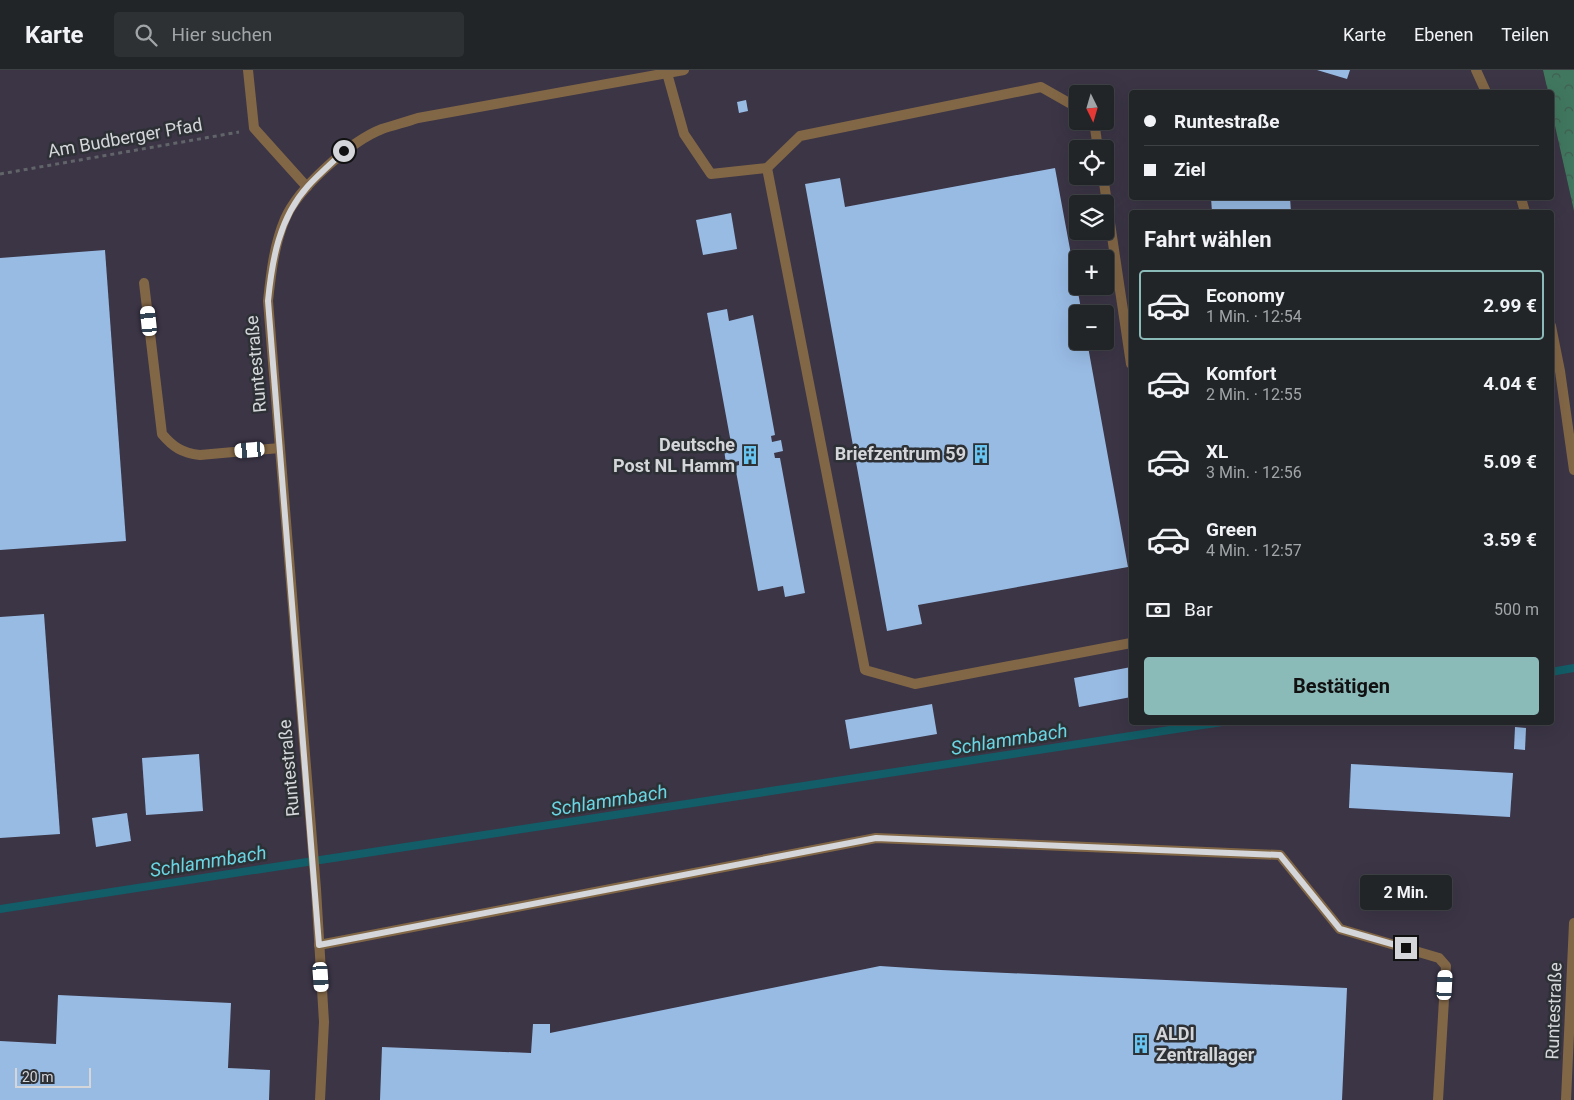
<!DOCTYPE html>
<html lang="de">
<head>
<meta charset="utf-8">
<style>
	:root { --surface:#222528; --page:#2e3134; --text:#f1f3f6; --muted:#a2a5a8; --line:#3f4245; --accent:#8bbbb9 }
	body { margin:0; font-family:Roboto,sans-serif; background:var(--page); color:var(--text); height:100vh; display:flex; flex-direction:column; font-size:19px; white-space:nowrap }
	* { box-sizing:border-box; margin:0 }
	p { font-size:16px; color:var(--muted) }
	.icon { flex:none; width:28px; height:28px; fill:none; stroke:currentColor; stroke-width:2; stroke-linecap:round; stroke-linejoin:round }
	.map { position:relative; flex:1; overflow:hidden }
	.panel { position:absolute; left:1129px; top:140px; width:425px; height:515px; display:flex; flex-direction:column; background:var(--surface); border-radius:5px; box-shadow:0 5px 20px #0002,0 0 0 1px var(--line) }
	.panel>* { flex:none }
	.hud { position:absolute; left:1129px; top:20px; width:425px; height:110px; border-radius:5px; box-shadow:0 5px 20px #0002,0 0 0 1px var(--line); display:grid; align-content:center; height:110px; padding:0 15px; background:var(--surface) }
	.needle { width:32px; rotate:175deg }
	.buttons { position:absolute; left:1069px; top:15px; display:grid; gap:10px }
	.buttons a { display:grid; place-items:center; width:45px; height:45px; border-radius:5px; background:var(--surface); box-shadow:0 5px 20px #0002,0 0 0 1px var(--line); font-size:25px }
	.scale { position:absolute; left:15px; bottom:12px; width:76px; box-sizing:border-box; padding-left:5px; border:2px solid #d4d6d9; border-top:0; font-size:14px; line-height:18px; white-space:nowrap; color:#d4d6d9; -webkit-text-stroke:4px #2d3135; paint-order:stroke }
	.end { position:absolute; width:22px; height:22px; margin:-11px; border:6px solid #d4d6d9; background:#111; box-shadow:0 0 0 2px #111 }
	.from { border-radius:50% }
	.bubble { position:absolute; height:35px; border-radius:5px; background:var(--surface); box-shadow:0 5px 20px #0002,0 0 0 1px var(--line); font-size:16px; font-weight:700; line-height:35px; text-align:center }
	.car { position:absolute; width:15px; height:30px; margin:-15px -8px; border-radius:6px; box-shadow:0 0 4px 1px #0007; background:linear-gradient(#fff 24%,#345 0 40%,#fff 0 76%,#345 0 86%,#fff 0) }
	.hud b { display:flex; align-items:center; gap:18px; height:48px; font-size:19px }
	.hud b+b { border-top:1px solid var(--line) }
	.hud i { width:12px; height:12px; background:var(--text) }
	ul { padding:0; list-style:none }
	li { display:flex; align-items:center; gap:15px; height:70px; margin:0 10px 8px; padding:0 5px; border:2px solid transparent; border-radius:5px }
	li div { flex:1 }
	li b { display:block; font-size:19px }
	li em { font-style:normal; font-weight:700 }
	li.on { border-color:var(--accent) }
	li>.icon { width:45px; height:45px; stroke-width:1.5 }
	h2 { padding:0 15px; font-size:22px; line-height:60px }
	.pay { display:flex; align-items:center; gap:12px; height:55px; padding:0 15px; font-size:19px }
	.pay p { margin-inline-start:auto }
	.cta { display:flex; gap:10px; margin-top:auto; padding:10px 15px }
	.cta a { flex:1; height:58px; border-radius:5px; background:var(--accent); color:#111; font-size:20px; font-weight:700; line-height:58px; text-align:center }
	header { display:flex; align-items:center; gap:30px; box-sizing:border-box; height:70px; padding:0 25px; background:var(--surface); border-bottom:1px solid var(--line) }
	header strong { font-size:24px }
	nav { display:flex; gap:28px; margin-inline-start:auto; font-size:18px }
	.search { width:350px; height:45px; background:var(--page); display:flex; align-items:center; gap:12px; box-sizing:border-box; padding:0 18px; border-radius:5px; color:var(--muted); font-size:19px }
	.map>svg:first-child { display:block }
	.commercial { fill:#3b3546; fill-rule:evenodd }
	.forest { fill:url(#forest-crowns) }
	.lines { fill:none; stroke-linecap:round; stroke-linejoin:round }
	.stream { stroke:#125d67; stroke-width:8 }
	.building { fill:#98bbe4 }
	.path { stroke:#616468; stroke-width:3; stroke-dasharray:4 4; stroke-linecap:butt }
	.lane { stroke:#826746; stroke-width:10 }
	.street { stroke:#826746; stroke-width:10 }
	.route { stroke:#d4d6d9; stroke-width:6 }
	.labels { text-anchor:middle; stroke-width:5; stroke-linejoin:round; paint-order:stroke }
	.street-label { font-size:18px; fill:#d4d6d9; stroke:#2d3135 }
	.poi-label { font-size:18px; font-weight:bold; fill:#d4d6d9; stroke:#2d3135; text-anchor:end }
	.water-label { font-size:19px; font-style:italic; fill:#6ad5e3; stroke:#2d3135 }
</style>
</head>
<body>
<header>
<strong>Karte</strong>
<div class="search"><svg class="icon" aria-label="search" viewBox="0 0 24 24"><circle cx="10" cy="10" r="6"/><path d="M15 15l6 6"/></svg>Hier suchen</div>
<nav><a>Karte</a><a>Ebenen</a><a>Teilen</a></nav>
</header>
<div class="map">
<svg width="1574" height="1030" viewBox="0 0 1574 1030">
	<defs>
		<pattern id="forest-crowns" width="20" height="18" patternUnits="userSpaceOnUse" patternTransform="scale(1.25)"><rect width="20" height="18" fill="#41775f"/><path d="M2 6a3 3 0 1 1 6 0M12 15a3 3 0 1 1 6 0" fill="none" stroke="#415e52"/></pattern>
	</defs>
	<rect width="100%" height="100%" fill="#2d3135"/>
	<path class="commercial" d="M0,0H1543L1548,22H1131V128H1551V38L1574,141V1030H0ZM1078,24H1105V51H1078ZM1078,79H1105V106H1078ZM1078,134H1105V161H1078ZM1131,142H1551V652H1131ZM1078,189H1105V216H1078ZM1078,244H1105V271H1078Z"/>
	<polygon class="forest" points="1543,0 1574,0 1574,141 1551,38 1551,22 1548,22"/>
	<g class="lines">
		<g class="stream">
			<polyline points="1551,602 1574,598"/>
			<polyline points="0,839 1222,652"/>
		</g>
	</g>
	<g class="building">
		<polygon points="1317,0 1350,0 1347,9"/>
		<polygon points="1282,19 1282,22 1250,22 1250,21"/>
		<polygon points="746,30 748,41 739,43 737,32"/>
		<polygon points="1055,98 1082,244 1078,244 1078,271 1087,271 1128,497 918,535 922,554 887,561 805,114 840,108 845,137"/>
		<polygon points="1211,128 1290,128 1291,142 1212,142"/>
		<polygon points="731,143 737,179 703,185 696,150"/>
		<polygon points="105,180 126,471 0,480 0,188"/>
		<polygon points="727,239 729,251 753,245 775,365 771,366 772,372 781,370 783,381 774,383 775,388 780,388 805,523 785,527 783,516 758,521 735,396 739,395 739,391 726,394 724,379 736,376 735,372 731,373 707,243"/>
		<polygon points="44,544 60,764 0,768 0,547"/>
		<polygon points="1131,597 1131,627 1079,637 1074,608"/>
		<polygon points="932,634 937,664 850,679 845,650"/>
		<polygon points="1515,657 1526,658 1525,680 1514,679"/>
		<polygon points="199,684 203,741 146,745 142,688"/>
		<polygon points="1351,694 1513,703 1510,747 1349,738"/>
		<polygon points="127,743 131,771 96,777 92,748"/>
		<polygon points="880,896 941,900 1347,918 1342,1030 380,1030 382,977 531,983 533,954 550,954 550,963"/>
		<polygon points="58,925 231,933 228,998 270,1000 269,1030 0,1030 0,971 56,974"/>
	</g>
	<g class="lines">
		<polyline class="path" points="0,104 239,62"/>
		<g class="lane">
			<polyline points="248,0 254,58 307,117"/>
			<polyline points="667,3 684,64 711,104 767,98 800,66 1041,17 1078,38"/>
			<polyline points="1094,51 1098,79"/>
			<polyline points="767,98 865,600 915,614 1131,573"/>
			<polyline points="1103,106 1131,294"/>
			<path d="M144,213L162,364C173,377 182,383 200,385L280,378"/>
			<polyline points="319,875 876,768 1280,785 1340,859 1439,888 1446,896 1438,1030"/>
		</g>
		<g class="street">
			<polyline points="1476,0 1486,22"/>
			<polyline points="1521,128 1525,142"/>
			<polyline points="1551,256 1560,301 1574,400"/>
			<path d="M320,1030L324,952L316,819L268,231C271,203 274,175 285,149C298,118 351,71 382,59C394,55 406,52 418,48L684,0"/>
			<polyline points="1566,1030 1574,853"/>
		</g>
	</g>
	<g class="lines">
		<path class="route" d="M344,81C332,93 319,104 308,116C279,148 272,190 268,231L319,875L876,768L1280,785L1340,859L1406,878"/>
	</g>
	<defs>
		<g id="building-bare" transform="scale(1.5)"><path d="M-4-6H4V6H1V3H-1V6H-4ZM-2.5-4.3h1.7v1.8h-1.7ZM.8-4.3h1.7v1.8H.8ZM-2.5-1h1.7V.8h-1.7ZM.8-1h1.7V.8H.8Z" fill="#68c4f0" stroke="#2d3135" stroke-width="2.5" paint-order="stroke"/></g>
	</defs>
	<g fill-rule="evenodd">
		<use href="#building-bare" x="981" y="384"/>
		<use href="#building-bare" x="750" y="385"/>
		<use href="#building-bare" x="1141" y="974"/>
	</g>
	<g class="labels">
		<g class="street-label">
			<text transform="translate(125 68) rotate(-10)" y="6">Am Budberger Pfad</text>
			<text transform="translate(256 294) rotate(-95)" y="6">Runtestraße</text>
			<text transform="translate(289 698) rotate(-95)" y="6">Runtestraße</text>
			<text transform="translate(1554 941) rotate(-88)" y="6">Runtestraße</text>
		</g>
		<g class="poi-label">
			<text x="735" y="381">Deutsche<tspan x="735" dy="21">Post NL Hamm</tspan></text>
			<text x="966" y="390">Briefzentrum 59</text>
			<text x="1156" y="970" text-anchor="start">ALDI<tspan x="1156" dy="21">Zentrallager</tspan></text>
		</g>
		<g class="water-label">
			<text transform="translate(1009 669) rotate(-9)" y="7">Schlammbach</text>
			<text transform="translate(609 730) rotate(-9)" y="7">Schlammbach</text>
			<text transform="translate(208 791) rotate(-9)" y="7">Schlammbach</text>
		</g>
	</g>
</svg>
<div class="buttons">
<a><svg class="needle" viewBox="-14 -14 28 28"><path d="M0-13l5 13h-10z" fill="#e53935"/><path d="M0 13l5-13h-10z" fill="#a2a5a8"/></svg></a>
<a><svg class="icon" aria-label="locate" viewBox="0 0 24 24"><circle cx="12" cy="12" r="6"/><path d="M12 2v4M12 18v4M2 12h4M18 12h4"/></svg></a>
<a><svg class="icon" aria-label="layers" viewBox="0 0 24 24"><path d="M12 4l9 5-9 5-9-5zM3 14l9 5 9-5"/></svg></a>
<a>+</a>
<a>−</a>
</div>
<div class="scale">20 m</div>
<i class="end from" style="left:344px;top:81px"></i>
<i class="end" style="left:1406px;top:878px"></i>
<div class="bubble" style="left:1360px;top:805px;width:92px">2 Min.</div>
<i class="car" style="left:149px;top:251px;rotate:354deg"></i>
<i class="car" style="left:250px;top:380px;rotate:265deg"></i>
<i class="car" style="left:321px;top:907px;rotate:176deg"></i>
<i class="car" style="left:1445px;top:915px;rotate:3deg"></i>
<div class="hud">
<b><i class="from"></i>Runtestraße</b>
<b><i></i>Ziel</b>
</div>
<section class="panel">
<h2>Fahrt wählen</h2>
<ul>
<li class="on"><svg class="icon" aria-label="car" viewBox="0 0 24 24"><path d="M5 17H2v-5l4-1 3-4h7l3 4 3 1v5h-3M9 17h6M6 11h13"/><circle cx="7" cy="17" r="2"/><circle cx="17" cy="17" r="2"/></svg><div><b>Economy</b><p>1 Min. · 12:54</p></div><em>2.99 €</em></li>
<li><svg class="icon" aria-label="car" viewBox="0 0 24 24"><path d="M5 17H2v-5l4-1 3-4h7l3 4 3 1v5h-3M9 17h6M6 11h13"/><circle cx="7" cy="17" r="2"/><circle cx="17" cy="17" r="2"/></svg><div><b>Komfort</b><p>2 Min. · 12:55</p></div><em>4.04 €</em></li>
<li><svg class="icon" aria-label="car" viewBox="0 0 24 24"><path d="M5 17H2v-5l4-1 3-4h7l3 4 3 1v5h-3M9 17h6M6 11h13"/><circle cx="7" cy="17" r="2"/><circle cx="17" cy="17" r="2"/></svg><div><b>XL</b><p>3 Min. · 12:56</p></div><em>5.09 €</em></li>
<li><svg class="icon" aria-label="car" viewBox="0 0 24 24"><path d="M5 17H2v-5l4-1 3-4h7l3 4 3 1v5h-3M9 17h6M6 11h13"/><circle cx="7" cy="17" r="2"/><circle cx="17" cy="17" r="2"/></svg><div><b>Green</b><p>4 Min. · 12:57</p></div><em>3.59 €</em></li>
</ul>
<div class="pay"><svg class="icon" aria-label="cash" viewBox="0 0 24 24"><path d="M3 7h18v10H3z"/><circle cx="12" cy="12" r="2"/></svg>Bar<p>500 m</p></div>
<div class="cta"><a>Bestätigen</a></div>
</section>
</div>
</body>
</html>
